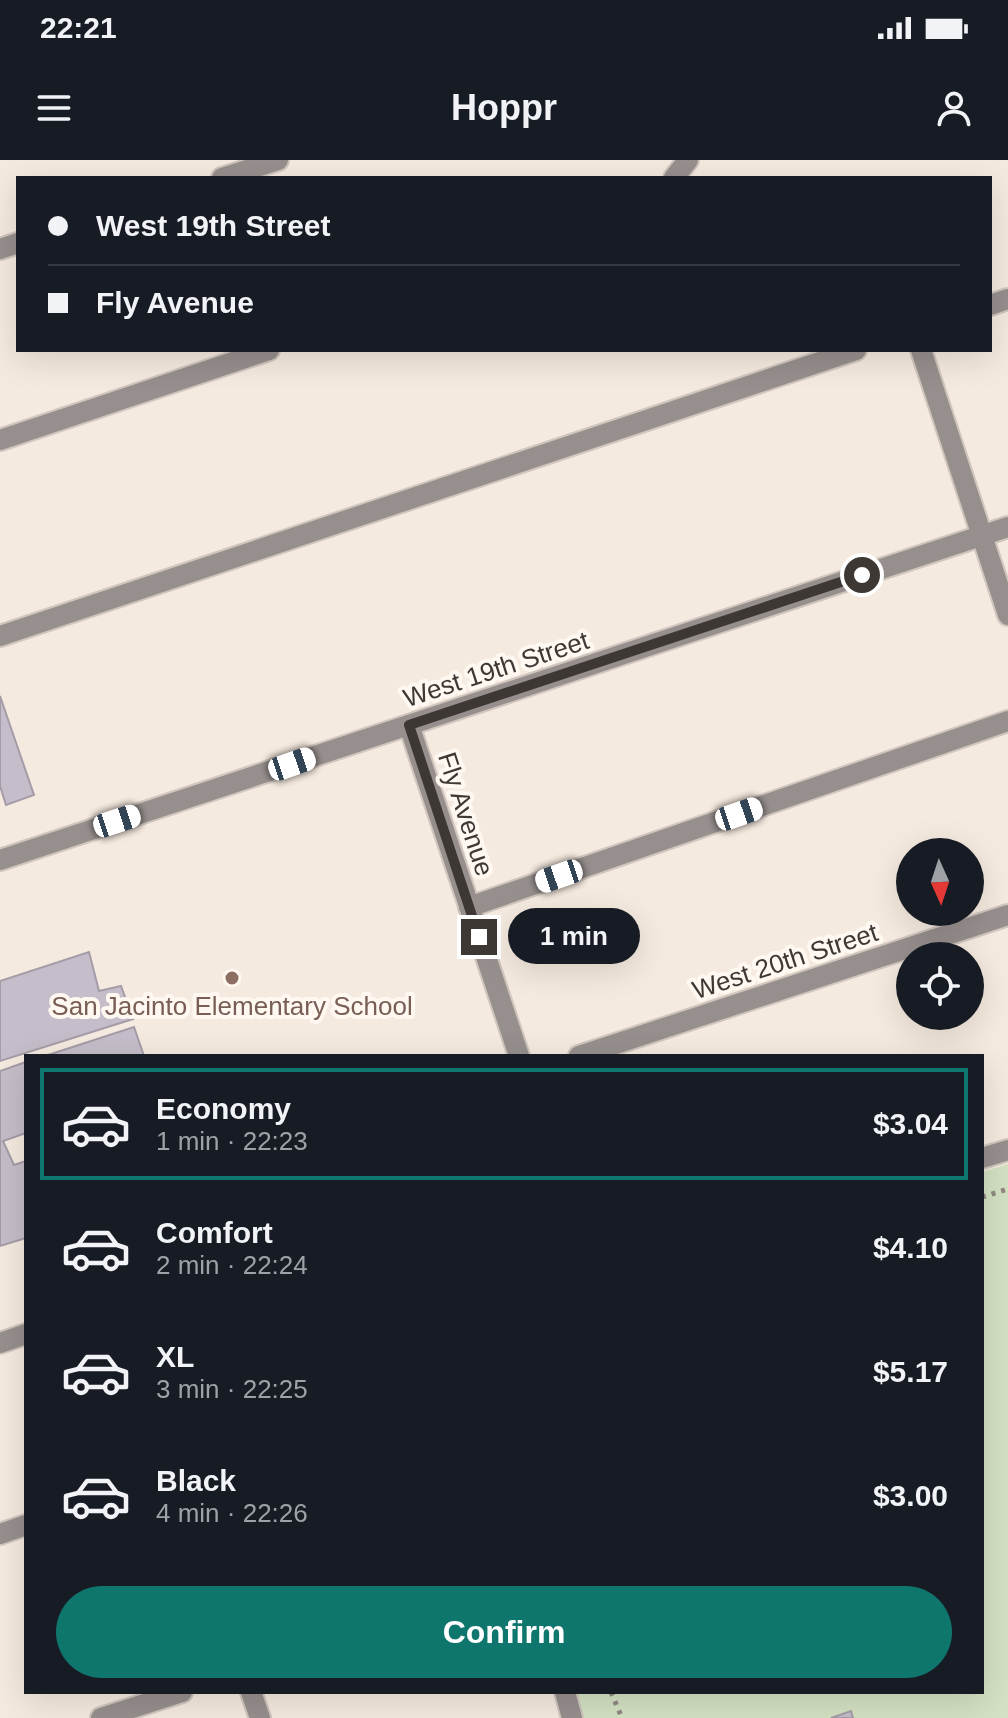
<!DOCTYPE html>
<html lang="en">
<head>
<meta charset="utf-8">
<style>
	:root { --surface:#171b24; --page:#20242c; --text:#f1f3f6; --muted:#9ea1a6; --line:#363941; --accent:#0f766e }
	body { margin:0; font-family:Helvetica,sans-serif; background:var(--page); color:var(--text); height:100vh; display:flex; flex-direction:column; font-size:30px; white-space:nowrap }
	* { box-sizing:border-box; margin:0 }
	p { font-size:26px; color:var(--muted) }
	.icon { flex:none; width:44px; height:44px; fill:none; stroke:currentColor; stroke-width:2; stroke-linecap:round; stroke-linejoin:round }
	.map { position:relative; flex:1; overflow:hidden }
	.side { position:absolute; left:24px; top:894px; width:960px; height:640px; display:flex; flex-direction:column; background:var(--surface); border-radius:0px; box-shadow:0 8px 32px #0002 }
	.side>* { flex:none }
	.top-card { position:absolute; left:16px; top:16px; width:976px; height:176px; border-radius:0px; box-shadow:0 8px 32px #0002; display:grid; align-content:center; height:176px; padding:0 32px; background:var(--surface) }
	.needle { width:52px; rotate:177deg }
	.tools { position:absolute; left:896px; top:678px; display:grid; gap:16px }
	.tools a { display:grid; place-items:center; width:88px; height:88px; border-radius:50%; background:var(--surface); box-shadow:0 8px 32px #0002; font-size:40px }
	.end { position:absolute; width:36px; height:36px; margin:-18px; border:10px solid #3d3834; background:#fff; box-shadow:0 0 0 4px #fff }
	.from { border-radius:50% }
	.bubble { position:absolute; height:56px; border-radius:28px; background:var(--surface); box-shadow:0 8px 32px #0002; font-size:26px; font-weight:800; line-height:56px; text-align:center }
	.car { position:absolute; width:24px; height:48px; margin:-24px -12px; border-radius:10px; box-shadow:0 0 6px 2px #0007; background:linear-gradient(#fff 24%,#345 0 40%,#fff 0 76%,#345 0 86%,#fff 0) }
	.top-card b { display:flex; align-items:center; gap:28px; height:76px; font-size:30px }
	.top-card b+b { border-top:2px solid var(--line) }
	.top-card i { width:20px; height:20px; background:var(--text) }
	ul { padding:14px 0 0; list-style:none }
	li { display:flex; align-items:center; gap:24px; height:112px; margin:0 16px 12px; padding:0 16px; border:4px solid transparent; border-radius:0px }
	li div { flex:1 }
	li b { display:block; font-size:30px }
	li em { font-style:normal; font-weight:800 }
	li.selected { border-color:var(--accent) }
	li>.icon { width:72px; height:72px; stroke-width:1.5 }
	.button { display:flex; gap:16px; margin-top:auto; padding:16px 32px }
	.button a { flex:1; height:92px; border-radius:48px; background:var(--accent); color:#fff; font-size:32px; font-weight:800; line-height:92px; text-align:center }
	.status { display:flex; justify-content:space-between; align-items:center; height:56px; padding:0 40px; background:var(--surface); direction:ltr }
	.status svg { height:22px; fill:currentColor }
	header { display:flex; justify-content:space-between; align-items:center; height:104px; padding:0 32px; background:var(--surface); font-size:36px; font-weight:800 }
	.map>svg:first-child { display:block }
	.green { fill:#d4e1c2 }
	.building { fill:#c5bdc9; stroke:#a49da8; stroke-width:2 }
	.lines { fill:none; stroke-linecap:round; stroke-linejoin:round }
	.minor-casing { stroke:#d0c6bd; stroke-width:24 }
	.path { stroke:#908881; stroke-width:5; stroke-dasharray:4 6; stroke-linecap:butt }
	.minor { stroke:#968f8d; stroke-width:20 }
	.route { stroke:#3d3834; stroke-width:10 }
	.education-dot { fill:#8d6e63; stroke:#fff8f1; stroke-width:3 }
	.labels { text-anchor:middle; stroke-width:8; stroke-linejoin:round; paint-order:stroke }
	.street-label { font-size:26px; fill:#3d3834; stroke:#fff8f1 }
	.education-label { font-size:26px; fill:#785e54; stroke:#fff8f1 }
</style>
</head>
<body>
<div class="status"><b>22:21</b><svg viewBox="0 0 49 12"><path d="M0 12V9h3v3zM5 12V6h3v6zM10 12V3h3v9zM15 12V0h3v12zM26 1h20v11H26zM47 4h2v5h-2z"/></svg></div>
<header><svg class="icon" aria-label="menu" viewBox="0 0 24 24"><path d="M4 6h16M4 12h16M4 18h16"/></svg>Hoppr<svg class="icon" aria-label="person" viewBox="0 0 24 24"><circle cx="12" cy="8" r="4"/><path d="M4 21q1-7 8-7t8 7"/></svg></header>
<div class="map">
<svg width="1008" height="1558" viewBox="0 0 1008 1558">
	<rect width="100%" height="100%" fill="#f5eadf"/>
	<polygon class="green" points="1008,1004 1008,1558 578,1558 569,1532 982,1532 982,1012"/>
	<g class="building">
		<polygon points="0,536 34,635 6,645 0,626"/>
		<polygon points="89,792 99,831 121,826 133,859 0,901 0,821"/>
		<polygon points="134,867 144,896 45,896"/>
		<polygon points="26,902 26,973 3,981 14,1005 26,1001 26,1078 0,1086 0,911"/>
		<polygon points="851,1551 853,1558 831,1558"/>
	</g>
	<g class="lines">
		<g class="minor-casing">
			<g id="minor">
				<polyline points="222,18 278,0"/>
				<polyline points="674,18 688,0"/>
				<polyline points="0,89 18,83"/>
				<polyline points="990,145 1008,139"/>
				<polyline points="921,190 1008,455"/>
				<polyline points="0,280 269,190"/>
				<polyline points="0,476 856,190"/>
				<polyline points="409,565 519,896"/>
				<polyline points="0,700 1008,367"/>
				<polyline points="469,747 1008,561"/>
				<polyline points="579,896 1008,755"/>
				<polyline points="982,998 1008,990"/>
				<polyline points="0,1183 26,1174"/>
				<polyline points="0,1374 26,1365"/>
				<polyline points="251,1532 260,1558"/>
				<polyline points="565,1532 572,1558"/>
				<polyline points="101,1558 182,1532"/>
			</g>
		</g>
		<g class="path">
			<polyline points="982,1037 1008,1029"/>
			<polyline points="611,1532 622,1558"/>
		</g>
		<use href="#minor" class="minor"/>
	</g>
	<g class="lines">
		<polyline class="route" points="479,777 409,565 862,415"/>
	</g>
	<circle class="education-dot" cx="232" cy="818" r="8"/>
	<g class="labels">
		<g class="street-label">
			<text transform="translate(496 509) rotate(-18)" y="9">West 19th Street</text>
			<text transform="translate(466 654) rotate(72)" y="9">Fly Avenue</text>
			<text transform="translate(785 801) rotate(-18)" y="9">West 20th Street</text>
		</g>
		<g class="education-label">
			<text x="232" y="855">San Jacinto Elementary School</text>
		</g>
	</g>
</svg>
<div class="tools">
<a><svg class="needle" viewBox="-14 -14 28 28"><path d="M0-13l5 13h-10z" fill="#e53935"/><path d="M0 13l5-13h-10z" fill="#9ea1a6"/></svg></a>
<a><svg class="icon" aria-label="locate" viewBox="0 0 24 24"><circle cx="12" cy="12" r="6"/><path d="M12 2v4M12 18v4M2 12h4M18 12h4"/></svg></a>
</div>
<i class="end from" style="left:862px;top:415px"></i>
<i class="end" style="left:479px;top:777px"></i>
<div class="bubble" style="left:508px;top:748px;width:132px">1 min</div>
<i class="car" style="left:292px;top:604px;rotate:71deg"></i>
<i class="car" style="left:739px;top:654px;rotate:71deg"></i>
<i class="car" style="left:117px;top:661px;rotate:72deg"></i>
<i class="car" style="left:559px;top:716px;rotate:251deg"></i>
<div class="top-card">
<b><i class="from"></i>West 19th Street</b>
<b><i></i>Fly Avenue</b>
</div>
<section class="side">
<ul>
<li class="selected"><svg class="icon" aria-label="car" viewBox="0 0 24 24"><path d="M5 17H2v-5l4-1 3-4h7l3 4 3 1v5h-3M9 17h6M6 11h13"/><circle cx="7" cy="17" r="2"/><circle cx="17" cy="17" r="2"/></svg><div><b>Economy</b><p>1 min · 22:23</p></div><em>$3.04</em></li>
<li><svg class="icon" aria-label="car" viewBox="0 0 24 24"><path d="M5 17H2v-5l4-1 3-4h7l3 4 3 1v5h-3M9 17h6M6 11h13"/><circle cx="7" cy="17" r="2"/><circle cx="17" cy="17" r="2"/></svg><div><b>Comfort</b><p>2 min · 22:24</p></div><em>$4.10</em></li>
<li><svg class="icon" aria-label="car" viewBox="0 0 24 24"><path d="M5 17H2v-5l4-1 3-4h7l3 4 3 1v5h-3M9 17h6M6 11h13"/><circle cx="7" cy="17" r="2"/><circle cx="17" cy="17" r="2"/></svg><div><b>XL</b><p>3 min · 22:25</p></div><em>$5.17</em></li>
<li><svg class="icon" aria-label="car" viewBox="0 0 24 24"><path d="M5 17H2v-5l4-1 3-4h7l3 4 3 1v5h-3M9 17h6M6 11h13"/><circle cx="7" cy="17" r="2"/><circle cx="17" cy="17" r="2"/></svg><div><b>Black</b><p>4 min · 22:26</p></div><em>$3.00</em></li>
</ul>
<div class="button"><a>Confirm</a></div>
</section>
</div>
</body>
</html>
